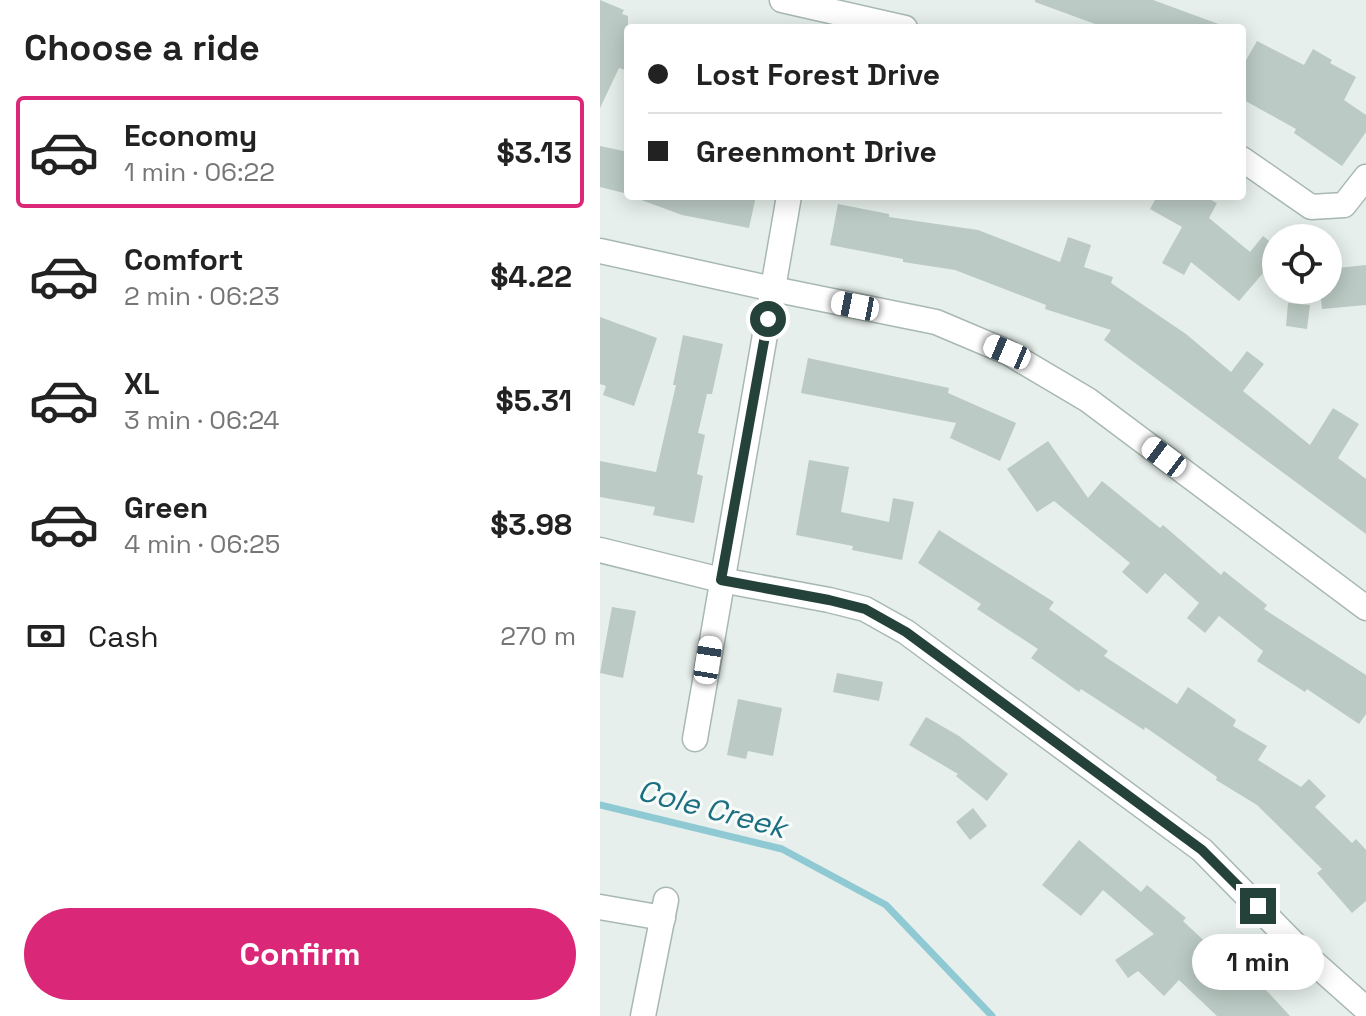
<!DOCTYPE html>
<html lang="en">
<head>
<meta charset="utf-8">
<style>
	:root { --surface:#fff; --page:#f2f2f2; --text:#222; --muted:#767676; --line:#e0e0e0; --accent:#db2777 }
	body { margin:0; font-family:"Space Grotesk",sans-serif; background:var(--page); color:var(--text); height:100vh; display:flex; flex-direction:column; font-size:30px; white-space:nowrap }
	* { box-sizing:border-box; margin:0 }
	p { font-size:26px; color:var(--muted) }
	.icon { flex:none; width:44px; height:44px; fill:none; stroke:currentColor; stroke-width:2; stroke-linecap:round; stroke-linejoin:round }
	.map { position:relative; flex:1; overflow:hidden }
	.details { display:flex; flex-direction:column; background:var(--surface); width:600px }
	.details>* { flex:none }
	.banner { position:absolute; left:24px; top:24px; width:622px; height:176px; border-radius:8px; box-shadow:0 4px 20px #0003; display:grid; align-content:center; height:176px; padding:0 24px; background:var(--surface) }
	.fabs { position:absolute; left:662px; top:224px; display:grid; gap:16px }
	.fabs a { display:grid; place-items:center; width:80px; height:80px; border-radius:50%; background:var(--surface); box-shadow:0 4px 20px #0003; font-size:40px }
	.end { position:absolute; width:36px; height:36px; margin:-18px; border:10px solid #24423a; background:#fff; box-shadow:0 0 0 4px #fff }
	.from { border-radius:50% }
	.bubble { position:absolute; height:56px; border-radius:28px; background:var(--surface); box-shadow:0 4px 20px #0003; font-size:26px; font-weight:700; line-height:56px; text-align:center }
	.car { position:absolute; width:24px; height:48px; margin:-24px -12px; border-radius:10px; box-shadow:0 0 6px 2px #0007; background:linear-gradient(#fff 24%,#345 0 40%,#fff 0 76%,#345 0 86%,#fff 0) }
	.banner b { display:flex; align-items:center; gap:28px; height:76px; font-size:30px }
	.banner b+b { border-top:2px solid var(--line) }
	.banner i { width:20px; height:20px; background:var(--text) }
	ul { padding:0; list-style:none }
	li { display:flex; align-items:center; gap:24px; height:112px; margin:0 16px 12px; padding:0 8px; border:4px solid transparent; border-radius:8px }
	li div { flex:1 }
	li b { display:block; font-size:30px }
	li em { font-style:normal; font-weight:700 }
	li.active { border-color:var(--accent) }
	li>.icon { width:72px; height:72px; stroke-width:1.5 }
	h2 { padding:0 24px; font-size:36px; line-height:96px }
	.pay { display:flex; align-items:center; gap:20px; height:88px; padding:0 24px; font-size:30px }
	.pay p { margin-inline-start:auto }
	.button { display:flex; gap:16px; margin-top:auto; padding:16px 24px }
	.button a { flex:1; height:92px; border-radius:48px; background:var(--accent); color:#fff; font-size:32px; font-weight:700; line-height:92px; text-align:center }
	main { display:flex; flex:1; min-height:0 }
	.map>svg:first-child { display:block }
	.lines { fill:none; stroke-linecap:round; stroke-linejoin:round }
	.stream { stroke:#8ec9d4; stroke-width:7 }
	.building { fill:#bbcac4 }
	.minor-casing { stroke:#a8b8b2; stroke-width:27 }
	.minor { stroke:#fff; stroke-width:24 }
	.route { stroke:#24423a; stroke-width:10 }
	.labels { text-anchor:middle; stroke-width:6; stroke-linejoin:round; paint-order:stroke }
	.water-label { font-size:30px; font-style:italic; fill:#1c6f80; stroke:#f7fbf9 }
</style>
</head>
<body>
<main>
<section class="details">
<h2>Choose a ride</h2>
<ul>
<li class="active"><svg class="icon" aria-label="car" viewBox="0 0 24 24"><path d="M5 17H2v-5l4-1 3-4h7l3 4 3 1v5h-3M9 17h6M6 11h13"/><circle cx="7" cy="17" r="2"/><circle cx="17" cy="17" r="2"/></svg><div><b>Economy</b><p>1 min · 06:22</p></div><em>$3.13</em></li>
<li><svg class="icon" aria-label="car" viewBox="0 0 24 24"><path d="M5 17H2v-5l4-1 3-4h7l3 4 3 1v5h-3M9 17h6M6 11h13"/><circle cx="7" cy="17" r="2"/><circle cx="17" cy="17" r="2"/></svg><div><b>Comfort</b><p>2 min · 06:23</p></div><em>$4.22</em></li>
<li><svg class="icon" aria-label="car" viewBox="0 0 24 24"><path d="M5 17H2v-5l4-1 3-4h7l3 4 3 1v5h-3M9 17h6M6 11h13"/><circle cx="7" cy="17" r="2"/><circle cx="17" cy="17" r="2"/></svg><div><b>XL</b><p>3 min · 06:24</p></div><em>$5.31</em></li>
<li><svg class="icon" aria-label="car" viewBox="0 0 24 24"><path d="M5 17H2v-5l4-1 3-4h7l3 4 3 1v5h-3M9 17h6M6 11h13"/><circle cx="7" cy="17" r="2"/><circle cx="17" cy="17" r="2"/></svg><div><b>Green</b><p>4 min · 06:25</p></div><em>$3.98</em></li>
</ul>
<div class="pay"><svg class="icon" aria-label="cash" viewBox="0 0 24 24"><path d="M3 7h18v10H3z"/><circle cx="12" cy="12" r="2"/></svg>Cash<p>270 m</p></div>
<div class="button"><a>Confirm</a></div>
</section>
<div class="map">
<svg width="766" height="1016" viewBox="0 0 766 1016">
	<rect width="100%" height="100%" fill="#e6efeb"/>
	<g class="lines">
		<polyline class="stream" points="0,805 182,849 286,905 392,1016"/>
	</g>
	<g class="building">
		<polygon points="0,0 24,10 22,14 28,16 28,71 19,68 0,108"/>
		<polygon points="435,0 553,0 624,26 624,28 506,28 435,2"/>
		<polygon points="657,41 704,65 713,49 732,60 730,63 756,77 744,100 766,115 766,132 742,166 694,133 696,129 642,99 642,67"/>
		<polygon points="0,146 28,152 28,194 0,187"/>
		<polygon points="37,196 156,196 149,228 82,215 36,198"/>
		<polygon points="557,196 603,196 617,203 609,218 650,252 663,236 676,247 676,258 639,301 591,262 584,275 562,263 582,227 550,209"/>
		<polygon points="238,204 289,214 289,217 378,230 460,262 468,237 491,245 484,267 513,277 511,283 586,334 631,372 647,351 664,364 643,391 710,445 733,408 759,424 738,458 766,479 766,534 504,340 511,330 445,309 446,305 355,270 303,262 303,259 230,245"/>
		<polygon points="766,265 766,305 722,309 720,290 728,290 728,269"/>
		<polygon points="688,303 710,305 707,329 686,326"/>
		<polygon points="0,317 57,338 34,406 3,395 6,386 0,384"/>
		<polygon points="83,335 123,344 112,394 107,394 98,433 105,435 97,474 103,476 94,523 53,515 55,507 0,497 0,461 56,472 76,385 73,385"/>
		<polygon points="208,358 349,388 348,393 416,423 400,461 350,438 356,423 201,393"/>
		<polygon points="448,441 488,498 502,481 560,528 563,525 621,575 624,571 667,605 664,609 766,675 766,714 759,724 707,689 705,692 657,661 663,651 619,616 605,633 587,618 599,603 565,573 547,594 522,572 530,563 454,501 437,512 407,469"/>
		<polygon points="209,460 249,467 241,512 289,522 293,498 314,502 302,560 252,550 253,546 196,535"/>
		<polygon points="339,530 454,602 449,609 508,651 504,656 577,704 588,687 636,720 633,726 667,746 658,760 701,787 709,779 726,796 715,807 752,843 756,839 766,850 766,901 752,913 717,873 722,869 657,805 616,780 617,777 545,727 544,730 481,689 479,692 431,658 438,649 377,609 381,604 318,563"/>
		<polygon points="12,607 36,611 23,678 0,673"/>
		<polygon points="237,673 283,682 279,701 233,692"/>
		<polygon points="138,699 182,708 173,756 148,751 146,759 127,755"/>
		<polygon points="326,717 359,736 408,774 387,801 356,776 358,774 309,745"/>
		<polygon points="373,808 387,826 370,840 356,822"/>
		<polygon points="479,840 541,892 547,885 586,918 583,921 649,983 655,978 690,1016 617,1016 579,980 564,996 538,971 528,978 515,960 554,934 503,890 481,916 442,885"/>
	</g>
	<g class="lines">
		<g class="minor-casing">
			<g id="minor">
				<polyline points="182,0 305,28"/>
				<polyline points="642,159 711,207 744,205 766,177"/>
				<polyline points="0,251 173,289 336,322 407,352 488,400 766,608"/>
				<polyline points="0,550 121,580 229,600 265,609 306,632 602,850 702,952 766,1009"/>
				<polyline points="95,739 189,196"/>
				<polyline points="0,907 63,918"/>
				<polyline points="43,1016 66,900"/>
			</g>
		</g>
		<use href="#minor" class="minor"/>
	</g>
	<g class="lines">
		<polyline class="route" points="168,319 121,580 229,600 265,609 306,632 602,850 658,906"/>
	</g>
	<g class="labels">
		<g class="water-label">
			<text transform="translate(112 809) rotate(15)" y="10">Cole Creek</text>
		</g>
	</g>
</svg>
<div class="fabs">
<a><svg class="icon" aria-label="locate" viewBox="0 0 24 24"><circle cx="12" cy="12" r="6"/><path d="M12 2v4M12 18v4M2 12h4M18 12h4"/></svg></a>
</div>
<i class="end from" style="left:168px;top:319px"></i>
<i class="end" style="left:658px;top:906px"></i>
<div class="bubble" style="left:592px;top:934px;width:132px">1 min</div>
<i class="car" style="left:255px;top:306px;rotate:281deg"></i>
<i class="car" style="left:407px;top:352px;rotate:293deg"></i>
<i class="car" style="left:564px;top:457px;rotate:307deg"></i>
<i class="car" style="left:108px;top:660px;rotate:9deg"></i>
<div class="banner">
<b><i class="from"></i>Lost Forest Drive</b>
<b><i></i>Greenmont Drive</b>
</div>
</div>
</main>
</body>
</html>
